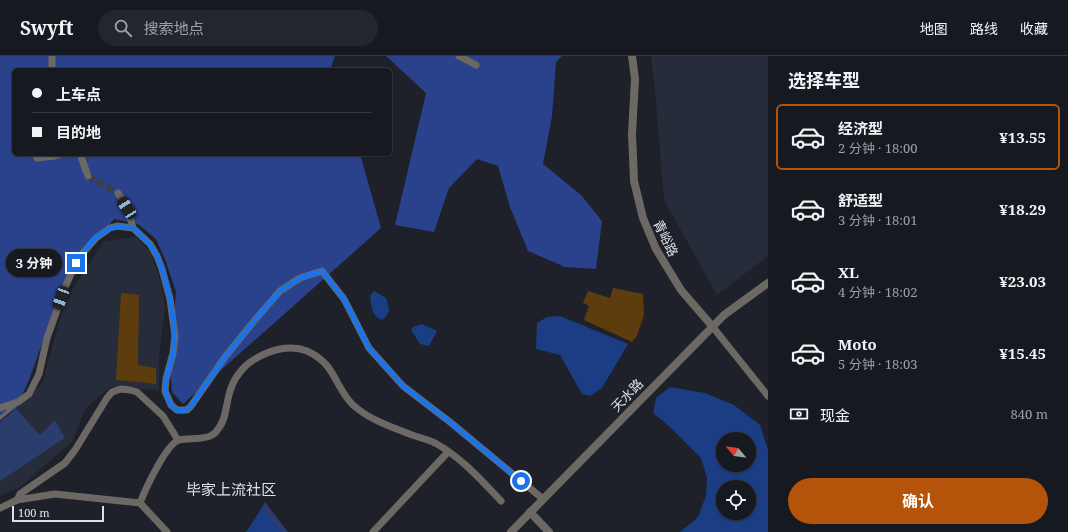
<!DOCTYPE html>
<html lang="zh">
<head>
<meta charset="utf-8">
<style>
	:root { --surface:#16191f; --page:#23262c; --text:#f1f3f6; --muted:#9ea0a4; --line:#35383d; --accent:#b45309 }
	body { margin:0; font-family:"Noto Serif","Noto Sans SC",serif; background:var(--page); color:var(--text); height:100vh; display:flex; flex-direction:column; font-size:15px; white-space:nowrap }
	* { box-sizing:border-box; margin:0 }
	p { font-size:13px; color:var(--muted) }
	.icon { flex:none; width:22px; height:22px; fill:none; stroke:currentColor; stroke-width:2; stroke-linecap:round; stroke-linejoin:round }
	.map { position:relative; flex:1; overflow:hidden }
	.sheet { display:flex; flex-direction:column; background:var(--surface); width:300px }
	.sheet>* { flex:none }
	.top-card { position:absolute; left:12px; top:12px; width:380px; height:88px; border-radius:6px; box-shadow:0 1px 3px #0004,0 0 0 1px var(--line); display:grid; align-content:center; height:88px; padding:0 20px; background:var(--surface) }
	.needle { width:26px; rotate:299deg }
	.tools { position:absolute; left:716px; top:376px; display:grid; gap:8px }
	.tools a { display:grid; place-items:center; width:40px; height:40px; border-radius:50%; background:var(--surface); box-shadow:0 1px 3px #0004,0 0 0 1px var(--line); font-size:20px }
	.scale { position:absolute; left:12px; bottom:10px; width:92px; box-sizing:border-box; padding-left:4px; border:2px solid #dee0e6; border-top:0; font-size:11px; line-height:14px; white-space:nowrap; color:#dee0e6; -webkit-text-stroke:3px #1e2129; paint-order:stroke }
	.end { position:absolute; width:18px; height:18px; margin:-9px; border:5px solid #1a73e8; background:#fff; box-shadow:0 0 0 2px #fff }
	.from { border-radius:50% }
	.bubble { position:absolute; height:28px; border-radius:14px; background:var(--surface); box-shadow:0 1px 3px #0004,0 0 0 1px var(--line); font-size:13px; font-weight:700; line-height:28px; text-align:center }
	.car { position:absolute; width:12px; height:24px; margin:-12px -6px; border-radius:5px; box-shadow:0 0 3px 1px #0007; background:linear-gradient(#222 24%,#8ab4d8 0 40%,#222 0 76%,#8ab4d8 0 86%,#222 0) }
	.top-card b { display:flex; align-items:center; gap:14px; height:38px; font-size:15px }
	.top-card b+b { border-top:1px solid var(--line) }
	.top-card i { width:10px; height:10px; background:var(--text) }
	ul { padding:0; list-style:none }
	li { display:flex; align-items:center; gap:12px; height:66px; margin:0 8px 6px; padding:0 12px; border:2px solid transparent; border-radius:6px }
	li div { flex:1 }
	li b { display:block; font-size:15px }
	li em { font-style:normal; font-weight:700 }
	li.selected { border-color:var(--accent) }
	li>.icon { width:36px; height:36px; stroke-width:1.5 }
	h2 { padding:0 20px; font-size:18px; line-height:48px }
	.pay { display:flex; align-items:center; gap:10px; height:44px; padding:0 20px; font-size:15px }
	.pay p { margin-inline-start:auto }
	.cta { display:flex; gap:8px; margin-top:auto; padding:8px 20px }
	.cta a { flex:1; height:46px; border-radius:24px; background:var(--accent); color:#fff; font-size:16px; font-weight:700; line-height:46px; text-align:center }
	header { display:flex; align-items:center; gap:24px; box-sizing:border-box; height:56px; padding:0 20px; background:var(--surface); border-bottom:1px solid var(--line) }
	header strong { font-size:19px }
	nav { display:flex; gap:22px; margin-inline-start:auto; font-size:14px }
	.search { width:280px; height:36px; background:var(--page); display:flex; align-items:center; gap:10px; box-sizing:border-box; padding:0 14px; border-radius:22px; color:var(--muted); font-size:15px }
	main { display:flex; flex:1; min-height:0 }
	.map>svg:first-child { display:block }
	.built { fill:#262c39 }
	.green { fill:#2b3d6c }
	.forest { fill:#29428b }
	.water { fill:#1b3d83; fill-rule:evenodd }
	.building { fill:#5d3d0d }
	.lines { fill:none; stroke-linecap:round; stroke-linejoin:round }
	.minor-tunnel { stroke:#3b3e45; stroke-width:7; stroke-dasharray:7 3.5; stroke-linecap:butt }
	.service { stroke:#6c6965; stroke-width:3.5 }
	.minor { stroke:#6c6965; stroke-width:7 }
	.tertiary { stroke:#6c6965; stroke-width:8 }
	.route { stroke:#1a73e8; stroke-width:5 }
	.labels { text-anchor:middle; stroke-width:3; stroke-linejoin:round; paint-order:stroke }
	.street-label { font-size:13px; fill:#dee0e6; stroke:#1e2129 }
	.quarter-label { font-size:15px; fill:#dee0e6; stroke:#1e2129 }
</style>
</head>
<body>
<header>
<strong>Swyft</strong>
<div class="search"><svg class="icon" aria-label="search" viewBox="0 0 24 24"><circle cx="10" cy="10" r="6"/><path d="M15 15l6 6"/></svg>搜索地点</div>
<nav><a>地图</a><a>路线</a><a>收藏</a></nav>
</header>
<main>
<div class="map">
<svg width="768" height="476" viewBox="0 0 768 476">
	<rect width="100%" height="100%" fill="#1e2129"/>
	<g class="built">
		<polygon points="651,0 768,0 768,200 717,239 664,144 655,36"/>
		<polygon points="136,181 151,197 161,227 165,250 159,302 159,334 110,331 86,352 72,386 19,432 0,440 0,364 42,328 66,243 104,185"/>
	</g>
	<g class="green">
		<polygon points="16,353 40,379 55,364 65,382 0,425 0,366"/>
		<polygon points="265,446 288,476 246,476 252,469"/>
	</g>
	<g class="forest">
		<polygon points="0,0 335,0 330,14 14,14 14,98 360,98 381,172 183,348 172,336 170,310 176,236 166,206 156,183 138,168 114,163 66,221 29,324 16,353 0,361"/>
		<polygon points="386,0 562,0 556,6 552,60 543,108 581,139 602,165 596,213 565,211 528,195 510,151 498,110 477,103 449,132 434,176 395,169 426,37"/>
	</g>
	<g class="water">
		<path d="M374,235L386,242C389,253 392,256 382,264C372,261 371,249 370,240Z"/>
		<polygon points="560,260 628,288 602,332 590,340 582,338 560,299 536,293 537,267 547,261"/>
		<polygon points="422,268 437,275 429,290 420,288 411,274 413,271"/>
		<path d="M670,331L705,337L734,349L760,369L768,394V476H680L698,461L706,440L707,422L701,402L670,371L653,357L656,342ZM723,383H749V409H723ZM723,431H749V457H723Z"/>
		<polygon points="262,452 277,470 281,476 246,476"/>
	</g>
	<g class="building">
		<polygon points="613,232 643,238 644,259 637,280 632,286 584,264 589,250 583,247 588,235 610,242"/>
		<polygon points="121,237 139,239 138,309 156,312 156,328 116,324"/>
	</g>
	<g class="lines">
		<polyline class="minor-tunnel" points="88,120 118,137"/>
		<polyline class="service" points="0,362 14,350"/>
		<g class="minor">
			<polyline points="459,0 476,9"/>
			<polyline points="52,14 52,0"/>
			<polyline points="35,98 37,102 55,100 60,98"/>
			<polyline points="80,98 88,120"/>
			<polyline points="118,137 127,151 133,172"/>
			<polyline points="712,270 768,340"/>
			<polyline points="0,352 18,346 29,338 39,318 47,282 66,229 76,207 82,198 96,182 110,172 117,170 133,172 150,188 157,200 162,213 170,243 175,280 173,297 166,323 165,335 171,349 177,354 187,354 191,350 225,301 254,265 280,235 300,222 322,215 344,243 369,292 403,330 450,366 543,443"/>
			<polyline points="17,444 20,438 65,407 75,394 107,342 112,336 121,333 130,334 137,336 163,360 178,384"/>
			<path d="M140,447C145,434 166,388 179,384C188,382 205,384 212,379C214,378 217,375 218,373C226,364 226,349 229,339C232,325 242,310 255,303C270,294 290,288 307,295C336,308 334,330 353,349C371,365 394,372 415,380C422,382 429,384 435,387C461,401 481,424 501,445"/>
			<polyline points="0,452 17,444 55,438 140,447 167,476"/>
			<polyline points="373,476 448,396"/>
		</g>
		<g class="tertiary">
			<polyline points="632,0 635,23 632,78 634,125 643,162 656,193 681,234 712,270"/>
			<polyline points="530,456 549,476"/>
			<polyline points="511,476 724,259 768,227"/>
		</g>
	</g>
	<g class="lines">
		<path class="route" d="M76,207C86,191 103,168 124,171C127,171 131,171 133,172C137,174 140,178 142,181C149,186 153,192 157,200C168,225 177,268 173,296C171,310 163,323 166,337C169,350 179,362 191,350L225,301L254,265L280,235L300,222L322,215L344,243L369,292L403,330L450,366L521,425"/>
	</g>
	<g class="labels">
		<g class="street-label">
			<text transform="translate(666 182) rotate(64)" y="5">青峪路</text>
			<text transform="translate(627 339) rotate(-46)" y="5">天水路</text>
		</g>
		<g class="quarter-label">
			<text x="231" y="439">毕家上流社区</text>
		</g>
	</g>
</svg>
<div class="tools">
<a><svg class="needle" viewBox="-14 -14 28 28"><path d="M0-13l5 13h-10z" fill="#e53935"/><path d="M0 13l5-13h-10z" fill="#9ea0a4"/></svg></a>
<a><svg class="icon" aria-label="locate" viewBox="0 0 24 24"><circle cx="12" cy="12" r="6"/><path d="M12 2v4M12 18v4M2 12h4M18 12h4"/></svg></a>
</div>
<div class="scale">100 m</div>
<i class="end from" style="left:521px;top:425px"></i>
<i class="end" style="left:76px;top:207px"></i>
<div class="bubble" style="left:6px;top:193px;width:56px">3 分钟</div>
<i class="car" style="left:127px;top:152px;rotate:327deg"></i>
<i class="car" style="left:61px;top:242px;rotate:200deg"></i>
<div class="top-card">
<b><i class="from"></i>上车点</b>
<b><i></i>目的地</b>
</div>
</div>
<section class="sheet">
<h2>选择车型</h2>
<ul>
<li class="selected"><svg class="icon" aria-label="car" viewBox="0 0 24 24"><path d="M5 17H2v-5l4-1 3-4h7l3 4 3 1v5h-3M9 17h6M6 11h13"/><circle cx="7" cy="17" r="2"/><circle cx="17" cy="17" r="2"/></svg><div><b>经济型</b><p>2 分钟 · 18:00</p></div><em>¥13.55</em></li>
<li><svg class="icon" aria-label="car" viewBox="0 0 24 24"><path d="M5 17H2v-5l4-1 3-4h7l3 4 3 1v5h-3M9 17h6M6 11h13"/><circle cx="7" cy="17" r="2"/><circle cx="17" cy="17" r="2"/></svg><div><b>舒适型</b><p>3 分钟 · 18:01</p></div><em>¥18.29</em></li>
<li><svg class="icon" aria-label="car" viewBox="0 0 24 24"><path d="M5 17H2v-5l4-1 3-4h7l3 4 3 1v5h-3M9 17h6M6 11h13"/><circle cx="7" cy="17" r="2"/><circle cx="17" cy="17" r="2"/></svg><div><b>XL</b><p>4 分钟 · 18:02</p></div><em>¥23.03</em></li>
<li><svg class="icon" aria-label="car" viewBox="0 0 24 24"><path d="M5 17H2v-5l4-1 3-4h7l3 4 3 1v5h-3M9 17h6M6 11h13"/><circle cx="7" cy="17" r="2"/><circle cx="17" cy="17" r="2"/></svg><div><b>Moto</b><p>5 分钟 · 18:03</p></div><em>¥15.45</em></li>
</ul>
<div class="pay"><svg class="icon" aria-label="cash" viewBox="0 0 24 24"><path d="M3 7h18v10H3z"/><circle cx="12" cy="12" r="2"/></svg>现金<p>840 m</p></div>
<div class="cta"><a>确认</a></div>
</section>
</main>
</body>
</html>
